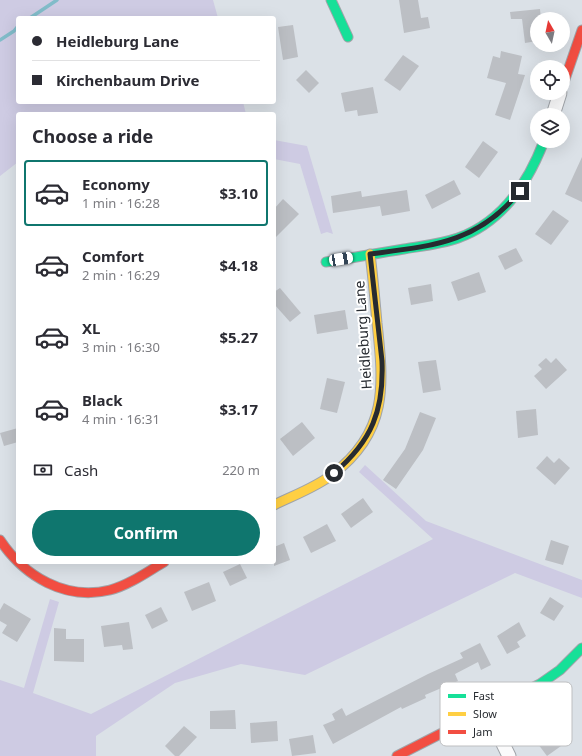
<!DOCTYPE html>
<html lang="en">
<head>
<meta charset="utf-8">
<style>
	:root { --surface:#fff; --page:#f7f7f7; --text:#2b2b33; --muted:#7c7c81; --line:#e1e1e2; --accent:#0f766e }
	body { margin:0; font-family:"Noto Sans",sans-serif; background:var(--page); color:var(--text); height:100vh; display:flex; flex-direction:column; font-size:15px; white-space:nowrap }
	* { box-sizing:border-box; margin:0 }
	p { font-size:13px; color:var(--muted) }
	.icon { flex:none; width:22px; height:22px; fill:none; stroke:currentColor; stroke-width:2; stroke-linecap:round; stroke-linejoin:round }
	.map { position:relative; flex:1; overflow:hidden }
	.drawer { position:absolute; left:16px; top:112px; width:260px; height:452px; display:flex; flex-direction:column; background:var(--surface); border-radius:4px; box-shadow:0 4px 16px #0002 }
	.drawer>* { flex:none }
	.banner { position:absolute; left:16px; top:16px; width:260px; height:88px; border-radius:4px; box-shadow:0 4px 16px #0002; display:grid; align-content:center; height:88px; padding:0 16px; background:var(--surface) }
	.needle { width:26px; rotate:351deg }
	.fabs { position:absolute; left:530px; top:12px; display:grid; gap:8px }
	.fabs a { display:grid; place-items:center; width:40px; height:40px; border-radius:50%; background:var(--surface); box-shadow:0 4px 16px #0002; font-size:20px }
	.end { position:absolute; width:18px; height:18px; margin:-9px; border:5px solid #272b30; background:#fff; box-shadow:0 0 0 2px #fff }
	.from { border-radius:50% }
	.car { position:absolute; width:12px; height:24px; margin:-12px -6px; border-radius:5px; box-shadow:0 0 3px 1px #0007; background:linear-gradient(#fff 24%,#345 0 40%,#fff 0 76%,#345 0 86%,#fff 0) }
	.banner b { display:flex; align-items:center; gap:14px; height:38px; font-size:15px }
	.banner b+b { border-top:1px solid var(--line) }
	.banner i { width:10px; height:10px; background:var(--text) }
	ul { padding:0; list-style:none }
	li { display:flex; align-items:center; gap:12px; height:66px; margin:0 8px 6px; padding:0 8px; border:2px solid transparent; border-radius:4px }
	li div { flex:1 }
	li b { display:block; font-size:15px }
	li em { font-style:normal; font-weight:700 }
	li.selected { border-color:var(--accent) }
	li>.icon { width:36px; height:36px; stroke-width:1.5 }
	h2 { padding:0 16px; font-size:18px; line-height:48px }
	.pay { display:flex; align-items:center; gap:10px; height:44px; padding:0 16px; font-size:15px }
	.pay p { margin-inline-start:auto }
	.action { display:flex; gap:8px; margin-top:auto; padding:8px 16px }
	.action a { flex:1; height:46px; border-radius:24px; background:var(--accent); color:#fff; font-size:16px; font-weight:700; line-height:46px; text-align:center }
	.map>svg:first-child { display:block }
	.green { fill:#cecbe3 }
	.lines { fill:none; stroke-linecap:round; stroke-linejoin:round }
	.stream { stroke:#81bcc9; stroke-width:3.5 }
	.building { fill:#bcbfc4 }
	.street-casing { stroke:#a0a4a9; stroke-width:15 }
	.fast-casing { stroke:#a0a4a9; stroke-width:11 }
	.slow-casing { stroke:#a0a4a9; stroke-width:11 }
	.jam-casing { stroke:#a0a4a9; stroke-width:11 }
	.street { stroke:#fafafb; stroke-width:13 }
	.fast { stroke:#16e098; stroke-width:9 }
	.slow { stroke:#ffcf43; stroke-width:9 }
	.jam { stroke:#f24e42; stroke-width:9 }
	.route { stroke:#272b30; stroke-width:5 }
	.labels { text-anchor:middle; stroke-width:4; stroke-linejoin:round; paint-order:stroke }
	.street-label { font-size:14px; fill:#272b30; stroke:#fff }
	.key { fill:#fff; stroke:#bebfc1; stroke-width:1 }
	.key-label { font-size:11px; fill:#272b30 }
</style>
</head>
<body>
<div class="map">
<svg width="582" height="756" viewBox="0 0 582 756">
	<rect width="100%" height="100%" fill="#dbe1e7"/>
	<g class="green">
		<polygon points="0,0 213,0 218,18 18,18 18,102 243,102 246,114 18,114 18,162 0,176"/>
		<polygon points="274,140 307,146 333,234 327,232 321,234 300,164 274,159"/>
		<polygon points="365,465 426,521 582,580 582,598 515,573 305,675 241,664 175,683 96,736 96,756 0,756 0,680 24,688 50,599 59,602 33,693 91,714 433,539 359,472"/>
	</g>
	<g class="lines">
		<g class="stream">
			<polyline points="30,18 57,0"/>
			<polyline points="0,40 14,31 18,26"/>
		</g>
	</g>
	<g class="building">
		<polygon points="399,0 418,0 421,18 428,17 430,28 404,33"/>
		<polygon points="540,9 541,19 537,19 537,41 525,43 522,19 511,19 510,12"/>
		<polygon points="293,25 298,57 283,60 278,27"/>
		<polygon points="501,51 522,56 518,74 525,75 510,120 495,115 506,83 487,78 493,56 500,58"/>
		<polygon points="403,55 419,66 400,91 384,80"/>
		<polygon points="306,70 319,83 309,93 296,80"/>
		<polygon points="373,87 378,113 358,116 357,110 345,112 341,93"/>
		<polygon points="483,141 498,152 479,178 465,167"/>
		<polygon points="582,157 582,202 565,194"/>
		<polygon points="454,180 461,194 432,209 425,195"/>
		<polygon points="407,190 410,211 382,216 380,206 333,213 331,196 361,191 362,197"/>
		<polygon points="283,199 299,214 274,239 274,209"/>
		<polygon points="553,210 569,221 551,245 535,234"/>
		<polygon points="516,248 523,261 505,270 498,256"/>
		<polygon points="479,272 486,292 458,301 451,282"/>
		<polygon points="431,284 433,301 411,305 408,288"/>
		<polygon points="280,288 301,313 290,322 274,304 274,292"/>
		<polygon points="345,310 348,329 317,334 314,315"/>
		<polygon points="546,358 551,363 556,358 567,370 546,389 534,376 542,369 538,365"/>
		<polygon points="436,360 441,390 423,393 418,362"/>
		<polygon points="327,378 345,382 337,413 320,409"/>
		<polygon points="536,409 538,435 518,438 516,411"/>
		<polygon points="420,412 436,418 423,450 396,489 383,480 405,449"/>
		<polygon points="302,422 315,438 293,456 280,439"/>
		<polygon points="18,428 18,442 4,446 0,433"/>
		<polygon points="547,456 554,463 559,458 570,468 555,485 536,468"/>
		<polygon points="363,498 373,512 351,528 341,514"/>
		<polygon points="327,524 336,541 311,553 303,537"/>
		<polygon points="551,540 569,546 563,565 545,560"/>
		<polygon points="284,543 290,560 274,566 274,547"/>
		<polygon points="240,564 247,578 230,586 223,572"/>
		<polygon points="209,582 216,601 192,611 184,592"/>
		<polygon points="550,597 564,606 554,621 540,613"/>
		<polygon points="4,603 31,619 17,642 2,633 7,625 0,621 0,610"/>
		<polygon points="161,607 168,621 152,629 145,615"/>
		<polygon points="129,622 133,649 123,650 122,645 104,647 101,626"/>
		<polygon points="519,622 526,636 517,642 520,647 507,654 497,636"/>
		<polygon points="54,628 66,629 66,639 84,639 84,662 54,661"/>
		<polygon points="480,643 491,665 481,670 478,662 455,674 458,681 425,695 426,698 402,709 401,707 333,744 323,725 335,720 332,714 342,708 346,716 428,674 463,658 460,653"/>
		<polygon points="235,710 236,729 210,729 210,711"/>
		<polygon points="277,721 278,741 251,743 250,723"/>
		<polygon points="556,724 568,741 547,756 535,740"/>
		<polygon points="184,726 197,737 179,756 175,756 165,746"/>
		<polygon points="313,735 316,753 292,756 289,739"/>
	</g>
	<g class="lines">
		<g class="street-casing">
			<g id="street">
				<polyline points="553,115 560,93"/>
				<polyline points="487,711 509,756"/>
			</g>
		</g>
		<g class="fast-casing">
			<g id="fast">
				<polyline points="331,0 348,37"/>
				<path d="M326,262C352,258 378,253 404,249C422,246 441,244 458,238C503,222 528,183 544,141"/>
				<polyline points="507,700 540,684 560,670 582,648"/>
			</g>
		</g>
		<g class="slow-casing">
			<path id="slow" d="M274,505C294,495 315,488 333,474C388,432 384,386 377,323C375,300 373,277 370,254"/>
		</g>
		<g class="jam-casing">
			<g id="jam">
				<polyline points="563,85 582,30"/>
				<path d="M0,540C24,576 65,601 110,590C129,585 147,572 164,562"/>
				<polyline points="397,756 507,700"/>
			</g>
		</g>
		<use href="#street" class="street"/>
		<use href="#fast" class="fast"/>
		<use href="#slow" class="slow"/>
		<use href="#jam" class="jam"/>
	</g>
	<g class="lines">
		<path class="route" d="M334,473C372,441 384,410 382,361L370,254C432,246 478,243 520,191"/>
	</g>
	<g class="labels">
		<g class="street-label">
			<text transform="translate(363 335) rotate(-94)" y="5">Heidleburg Lane</text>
		</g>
	</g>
	<rect x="440" y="682" width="132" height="64" rx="6" class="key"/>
	<rect x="448" y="694" width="18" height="4" fill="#16e098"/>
	<rect x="448" y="712" width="18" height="4" fill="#ffcf43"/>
	<rect x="448" y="730" width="18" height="4" fill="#f24e42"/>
	<g class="key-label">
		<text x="473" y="700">Fast</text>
		<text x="473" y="718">Slow</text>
		<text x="473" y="736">Jam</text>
	</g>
</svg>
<div class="fabs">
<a><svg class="needle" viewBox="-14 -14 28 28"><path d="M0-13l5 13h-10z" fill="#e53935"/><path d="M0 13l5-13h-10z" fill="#7c7c81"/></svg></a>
<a><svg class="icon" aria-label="locate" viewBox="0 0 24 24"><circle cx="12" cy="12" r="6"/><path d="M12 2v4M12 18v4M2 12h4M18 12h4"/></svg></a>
<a><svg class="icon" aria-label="layers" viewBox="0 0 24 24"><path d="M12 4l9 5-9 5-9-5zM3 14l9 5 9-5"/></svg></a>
</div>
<i class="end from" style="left:334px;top:473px"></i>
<i class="end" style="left:520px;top:191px"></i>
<i class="car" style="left:341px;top:259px;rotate:80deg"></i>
<div class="banner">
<b><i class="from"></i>Heidleburg Lane</b>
<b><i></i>Kirchenbaum Drive</b>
</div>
<section class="drawer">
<h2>Choose a ride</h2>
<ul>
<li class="selected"><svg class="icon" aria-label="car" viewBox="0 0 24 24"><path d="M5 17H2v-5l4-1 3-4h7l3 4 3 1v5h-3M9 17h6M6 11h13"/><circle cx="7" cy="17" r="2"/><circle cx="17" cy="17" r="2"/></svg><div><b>Economy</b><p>1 min · 16:28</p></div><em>$3.10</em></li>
<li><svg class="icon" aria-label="car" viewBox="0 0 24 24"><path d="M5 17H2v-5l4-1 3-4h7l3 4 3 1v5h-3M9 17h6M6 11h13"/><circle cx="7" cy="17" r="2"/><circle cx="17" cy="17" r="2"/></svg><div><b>Comfort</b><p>2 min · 16:29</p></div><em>$4.18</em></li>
<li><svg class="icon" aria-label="car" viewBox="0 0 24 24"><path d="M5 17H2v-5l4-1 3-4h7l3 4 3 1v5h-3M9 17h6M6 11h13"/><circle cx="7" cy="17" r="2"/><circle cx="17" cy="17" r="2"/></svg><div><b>XL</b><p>3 min · 16:30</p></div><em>$5.27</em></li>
<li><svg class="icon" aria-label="car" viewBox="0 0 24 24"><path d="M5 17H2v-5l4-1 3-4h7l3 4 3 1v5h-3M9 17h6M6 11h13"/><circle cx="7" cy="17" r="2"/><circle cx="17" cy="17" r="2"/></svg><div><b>Black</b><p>4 min · 16:31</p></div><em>$3.17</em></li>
</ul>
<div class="pay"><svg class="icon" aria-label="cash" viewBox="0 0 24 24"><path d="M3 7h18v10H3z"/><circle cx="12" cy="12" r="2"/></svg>Cash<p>220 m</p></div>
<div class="action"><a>Confirm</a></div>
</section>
</div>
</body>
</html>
